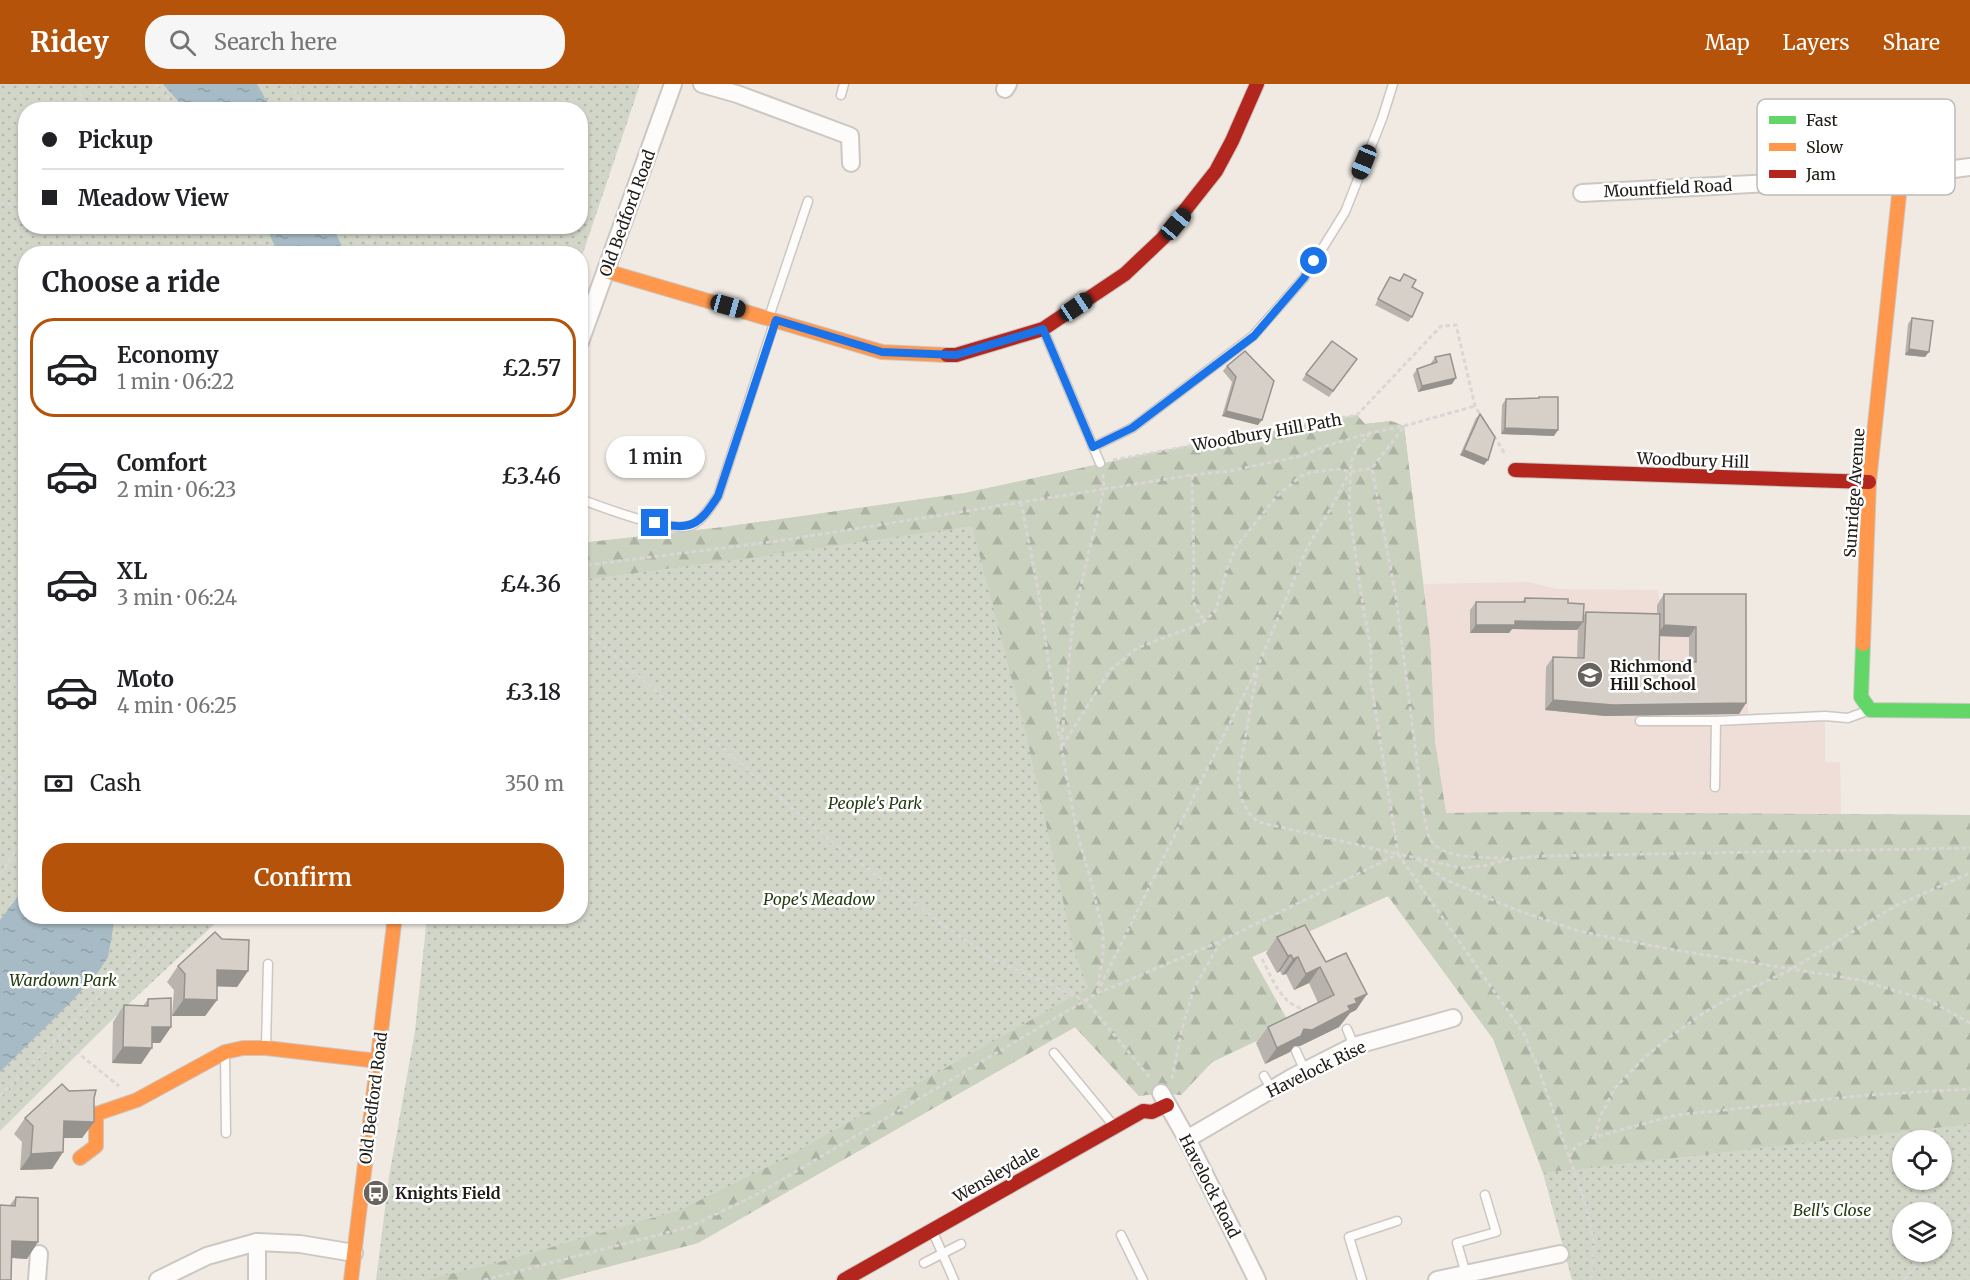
<!DOCTYPE html>
<html lang="en">
<head>
<meta charset="utf-8">
<style>
	:root { --surface:#fff; --page:#f6f6f6; --text:#202124; --muted:#757577; --line:#e0e0e0; --accent:#b45309 }
	body { margin:0; font-family:Merriweather,serif; background:var(--page); color:var(--text); height:100vh; display:flex; flex-direction:column; font-size:22px; white-space:nowrap }
	* { box-sizing:border-box; margin:0 }
	p { font-size:20px; color:var(--muted) }
	.icon { flex:none; width:33px; height:33px; fill:none; stroke:currentColor; stroke-width:2; stroke-linecap:round; stroke-linejoin:round }
	.map { position:relative; flex:1; overflow:hidden }
	.panel { position:absolute; left:18px; top:162px; width:570px; height:678px; display:flex; flex-direction:column; background:var(--surface); border-radius:24px; box-shadow:0 2px 4px #0004 }
	.panel>* { flex:none }
	.banner { position:absolute; left:18px; top:18px; width:570px; height:132px; border-radius:24px; box-shadow:0 2px 4px #0004; display:grid; align-content:center; height:132px; padding:0 24px; background:var(--surface) }
	.fabs { position:absolute; left:1892px; top:1046px; display:grid; gap:12px }
	.fabs a { display:grid; place-items:center; width:60px; height:60px; border-radius:50%; background:var(--surface); box-shadow:0 2px 4px #0004; font-size:30px }
	.end { position:absolute; width:27px; height:27px; margin:-14px; border:8px solid #1a73e8; background:#fff; box-shadow:0 0 0 3px #fff }
	.from { border-radius:50% }
	.bubble { position:absolute; height:42px; border-radius:21px; background:var(--surface); box-shadow:0 2px 4px #0004; font-size:20px; font-weight:600; line-height:42px; text-align:center }
	.car { position:absolute; width:18px; height:36px; margin:-18px -9px; border-radius:8px; box-shadow:0 0 4px 2px #0007; background:linear-gradient(#222 24%,#8ab4d8 0 40%,#222 0 76%,#8ab4d8 0 86%,#222 0) }
	.banner b { display:flex; align-items:center; gap:21px; height:57px; font-size:22px }
	.banner b+b { border-top:2px solid var(--line) }
	.banner i { width:15px; height:15px; background:var(--text) }
	ul { padding:0; list-style:none }
	li { display:flex; align-items:center; gap:18px; height:99px; margin:0 12px 9px; padding:0 12px; border:3px solid transparent; border-radius:24px }
	li div { flex:1 }
	li b { display:block; font-size:22px }
	li em { font-style:normal; font-weight:600 }
	li.active { border-color:var(--accent) }
	li>.icon { width:54px; height:54px; stroke-width:1.5 }
	h2 { padding:0 24px; font-size:27px; line-height:72px }
	.pay { display:flex; align-items:center; gap:15px; height:66px; padding:0 24px; font-size:22px }
	.pay p { margin-inline-start:auto }
	.action { display:flex; gap:12px; margin-top:auto; padding:12px 24px }
	.action a { flex:1; height:69px; border-radius:24px; background:var(--accent); color:#fff; font-size:24px; font-weight:600; line-height:69px; text-align:center }
	header { display:flex; align-items:center; gap:36px; box-sizing:border-box; height:84px; padding:0 30px; background:var(--accent); color:#fff }
	header strong { font-size:28px }
	nav { display:flex; gap:33px; margin-inline-start:auto; font-size:21px }
	.search { width:420px; height:54px; background:var(--page); display:flex; align-items:center; gap:15px; box-sizing:border-box; padding:0 21px; border-radius:24px; color:var(--muted); font-size:22px }
	.map>svg:first-child { display:block }
	.education { fill:#efded8 }
	.green { fill:url(#green-dots); fill-rule:evenodd }
	.forest { fill:url(#forest-firs) }
	.water { fill:url(#water-ripples) }
	.lines { fill:none; stroke-linecap:round; stroke-linejoin:round }
	.lane-casing { stroke:#ccc7c2; stroke-width:11 }
	.street-casing { stroke:#ccc7c2; stroke-width:20 }
	.fast-casing { stroke:#ccc7c2; stroke-width:16 }
	.slow-casing { stroke:#ccc7c2; stroke-width:16 }
	.jam-casing { stroke:#ccc7c2; stroke-width:16 }
	.path { stroke:#d9d6d5; stroke-width:3; stroke-dasharray:4.5 3; stroke-linecap:butt }
	.lane { stroke:#fdfcfb; stroke-width:8 }
	.street { stroke:#fdfcfb; stroke-width:16 }
	.fast { stroke:#63d668; stroke-width:14 }
	.slow { stroke:#ff974d; stroke-width:14 }
	.jam { stroke:#b3261e; stroke-width:14 }
	.wall { fill:#b9b3ad; fill-rule:evenodd }
	.shaded-wall { fill:#96928d }
	.building { fill:#d7d0c9; stroke:#96928d; stroke-width:1.5 }
	.route { stroke:#1a73e8; stroke-width:8 }
	.labels { text-anchor:middle; stroke-width:5; stroke-linejoin:round; paint-order:stroke }
	.street-label { font-size:16px; fill:#1f1b16; stroke:#fff }
	.poi-label { font-size:16px; font-weight:bold; fill:#1f1b16; stroke:#fff; text-anchor:start }
	.park-label { font-size:16px; font-style:italic; fill:#243d12; stroke:#fff }
	.key { fill:#fff; stroke:#bcbbb9; stroke-width:1.5 }
	.key-label { font-size:16px; fill:#1f1b16 }
</style>
</head>
<body>
<header>
<strong>Ridey</strong>
<div class="search"><svg class="icon" aria-label="search" viewBox="0 0 24 24"><circle cx="10" cy="10" r="6"/><path d="M15 15l6 6"/></svg>Search here</div>
<nav><a>Map</a><a>Layers</a><a>Share</a></nav>
</header>
<div class="map">
<svg width="1970" height="1196" viewBox="0 0 1970 1196">
	<defs>
		<pattern id="green-dots" width="8" height="8" patternUnits="userSpaceOnUse" patternTransform="scale(1.5)"><rect width="8" height="8" fill="#d2d6c9"/><path d="M2 2h.1M6 6h.1" fill="none" stroke="#b4b7ac" stroke-width="1.8" stroke-linecap="round"/></pattern>
		<pattern id="forest-firs" width="22" height="20" patternUnits="userSpaceOnUse" patternTransform="scale(1.5)"><rect width="22" height="20" fill="#cad1bf"/><path d="M5 1l3.5 6h-7zM16 11l3.5 6h-7z" fill="#adb3a3"/></pattern>
		<pattern id="water-ripples" width="26" height="14" patternUnits="userSpaceOnUse" patternTransform="scale(1.5)"><rect width="26" height="14" fill="#a6bbc5"/><path d="M2 4q2-2 4 0t4 0M15 11q2-2 4 0t4 0" fill="none" stroke="#8ea0a8"/></pattern>
	</defs>
	<rect width="100%" height="100%" fill="#f0eae3"/>
	<polygon class="education" points="1528,498 1557,505 1658,506 1659,515 1747,515 1748,630 1825,627 1825,678 1840,678 1841,730 1527,728 1446,729 1435,658 1430,556 1424,500"/>
	<g class="green">
		<path d="M0,0H640L581,175L580,170H26V832L222,833L120,928L0,1047ZM26,26H580V142H26Z"/>
		<path d="M1357,331L1365,340L1391,337L1404,342L1430,556L1435,658L1446,729L1527,728L1970,731V1196H1572L1543,1089L1494,955L1388,812L1252,873L1290,941L1212,978L1181,1011L1161,1009L1139,1012L1075,943L698,1159L558,1196H376L389,1093L415,947L427,833L580,832L581,459L724,443L965,409L1165,366ZM1902,1056H1941V1095H1902ZM1902,1128H1941V1167H1902Z"/>
	</g>
	<polygon class="forest" points="1357,331 1365,340 1391,337 1404,342 1430,556 1435,658 1446,729 1527,728 1970,731 1970,1040 1543,1089 1493,955 1388,812 1252,873 1290,941 1212,978 1181,1011 1161,1009 1139,1012 1075,943 698,1159 558,1196 426,1196 500,1178 680,1126 780,1077 1088,904 1074,866 1027,654 972,442 750,474 581,496 581,459 724,443 965,409 1165,366"/>
	<g class="water">
		<polygon points="163,0 257,0 271,25 185,25"/>
		<polygon points="266,143 333,143 345,169 278,169"/>
		<polygon points="25,803 26,832 115,833 108,873 99,887 71,918 0,988 0,836"/>
	</g>
	<g class="lines">
		<g class="lane-casing">
			<g id="lane">
				<polyline points="841,11 844,0"/>
				<polyline points="769,233 808,117"/>
				<polyline points="1043,245 1100,379"/>
				<polyline points="1093,363 1132,344 1253,252 1304,194 1345,128 1382,35 1393,0"/>
				<path d="M580,415C602,423 675,452 694,440C705,433 711,422 718,412L775,236"/>
				<polyline points="1640,637 1716,637"/>
				<polyline points="1715,703 1716,637 1825,632 1848,634 1867,627"/>
				<polyline points="1347,945 1354,962"/>
				<polyline points="266,963 268,880"/>
				<polyline points="1296,967 1305,987"/>
				<polyline points="1054,969 1114,1042"/>
				<polyline points="225,971 226,1049"/>
				<polyline points="1264,992 1272,1006"/>
				<polyline points="932,1146 954,1196"/>
				<polyline points="1121,1151 1143,1196"/>
				<polyline points="924,1179 961,1160"/>
				<polyline points="1466,1190 1457,1159 1496,1148 1485,1111"/>
				<polyline points="1362,1196 1349,1153 1397,1137"/>
			</g>
		</g>
		<g class="street-casing">
			<g id="street">
				<polyline points="702,0 737,10 850,52 851,79"/>
				<polyline points="1005,5 1008,0"/>
				<polyline points="1582,109 1901,92 1970,83"/>
				<polyline points="580,258 673,0"/>
				<polyline points="1161,1009 1187,1055 1257,1196"/>
				<polyline points="1187,1055 1293,993 1354,962 1453,934"/>
				<polyline points="37,1196 39,1170"/>
				<polyline points="158,1196 207,1172 257,1158 300,1160 354,1169"/>
				<polyline points="257,1196 257,1158"/>
				<polyline points="1437,1196 1560,1170"/>
			</g>
		</g>
		<g class="fast-casing">
			<polyline id="fast" points="1863,560 1861,613 1870,626 1970,627"/>
		</g>
		<g class="slow-casing">
			<g id="slow">
				<polyline points="606,187 882,268 947,271"/>
				<polyline points="1863,560 1869,398 1901,92"/>
				<polyline points="80,1074 96,1062 96,1030 137,1016 225,968 243,964 266,964 378,977"/>
				<polyline points="351,1196 395,832"/>
			</g>
		</g>
		<g class="jam-casing">
			<g id="jam">
				<polyline points="947,271 956,271 1043,245 1125,190 1163,154 1216,87 1232,57 1257,0"/>
				<polyline points="1515,386 1869,398"/>
				<polyline points="844,1196 1143,1027 1152,1028 1167,1021"/>
			</g>
		</g>
		<g class="path">
			<polyline points="80,0 81,26"/>
			<polyline points="156,0 178,26"/>
			<polyline points="291,0 304,26"/>
			<polyline points="408,26 415,0"/>
			<polyline points="418,26 446,0"/>
			<polyline points="0,120 26,120"/>
			<polyline points="77,142 81,170"/>
			<polyline points="253,142 265,170"/>
			<polyline points="362,142 372,170"/>
			<polyline points="371,161 376,142"/>
			<polyline points="85,170 98,167 107,170"/>
			<path d="M1403,344L1372,384L1396,514L1424,732C1426,739 1427,748 1430,755C1442,776 1483,773 1504,774"/>
			<polyline points="1370,349 1358,363 1351,378 1349,426 1363,522 1371,564 1371,599 1398,770 1462,784 1484,782 1509,775 1544,772 1970,764"/>
			<polyline points="1494,352 1505,370"/>
			<polyline points="1113,376 1357,331 1441,242 1456,241 1475,322 1484,337"/>
			<polyline points="1103,390 1104,405 1192,391 1230,387 1301,372 1326,362 1370,349 1404,342 1475,322"/>
			<polyline points="1192,391 1194,488 1193,517 1197,526 1205,537"/>
			<polyline points="1021,418 1038,505 1060,656"/>
			<polyline points="580,482 778,457 1104,405 1073,535 1061,663"/>
			<polyline points="26,523 18,532 17,607 26,652"/>
			<polyline points="580,542 833,759 942,840 991,874 1086,917 1151,995"/>
			<polyline points="0,548 18,532 20,336 26,305"/>
			<polyline points="1258,582 1238,695 1242,716 1249,729 1258,738 1398,770 1524,950 1539,986 1586,1122 1594,1159 1591,1196"/>
			<polyline points="1061,662 1077,748 1091,797 1103,848 1103,873 1097,906"/>
			<polyline points="1062,662 1111,585 1137,564 1195,542 1205,537 1216,526 1227,485 1236,463 1277,412 1301,392 1312,388 1339,385 1350,388 1372,384"/>
			<polyline points="0,693 26,711"/>
			<polyline points="26,715 23,723 26,736"/>
			<polyline points="1418,775 1444,795 1514,825 1578,847 1669,865 1860,896 1930,917 1970,939"/>
			<polyline points="0,791 26,751"/>
			<polyline points="157,832 165,845"/>
			<path d="M1262,875C1272,894 1282,923 1306,925"/>
			<polyline points="1097,909 1258,582 1307,464 1330,426 1349,389"/>
			<polyline points="58,953 119,1002"/>
			<polyline points="1172,995 1182,944 1194,904 1220,859"/>
			<polyline points="0,1012 165,845 183,832"/>
			<polyline points="1595,1053 1600,1033 1615,1004 1644,974 1668,954 1702,930 1726,916 1790,886 1895,822 1970,789"/>
			<polyline points="1569,1073 1576,1062 1595,1053 1676,1031 1868,1011 1970,1005"/>
			<polyline points="1941,1155 1970,1125"/>
			<polyline points="484,1196 689,1143 756,1111 1096,910 1221,857 1398,770"/>
			<polyline points="1904,1196 1929,1167"/>
		</g>
		<use href="#lane" class="lane"/>
		<use href="#street" class="street"/>
		<use href="#fast" class="fast"/>
		<use href="#slow" class="slow"/>
		<use href="#jam" class="jam"/>
	</g>
	<g class="wall">
		<polygon points="1404,190 1412,203 1412,233 1408,238 1375,221 1390,193 1399,197"/>
		<polygon points="1912,234 1925,273 1905,271 1908,240"/>
		<polygon points="1245,267 1258,341 1222,332 1232,298 1223,287 1227,282"/>
		<polygon points="1435,273 1452,300 1418,308 1413,291 1417,285 1432,280 1431,279"/>
		<polygon points="1357,275 1329,313 1302,296 1306,290"/>
		<polygon points="1539,313 1554,352 1501,350 1502,321 1506,315 1538,314"/>
		<polygon points="1480,330 1484,381 1460,371 1476,334"/>
		<path d="M1664,510H1746V619L1739,630L1605,632L1545,626L1546,583L1553,573L1577,574L1578,544L1577,546L1512,545L1509,549H1470V526L1476,518H1522L1525,514L1568,519L1583,532L1586,528L1657,529V521ZM1659,552L1689,553V578L1659,577Z"/>
		<polygon points="284,832 294,832 290,837"/>
		<polygon points="1277,853 1326,878 1367,910 1356,926 1350,929 1339,943 1300,962 1294,962 1290,968 1265,980 1256,959 1268,943 1318,919 1309,899 1294,906 1286,890 1282,891 1280,887 1277,889 1266,869"/>
		<polygon points="178,882 248,887 237,903 217,902 217,916 205,932 172,932 174,906 167,898"/>
		<polygon points="148,915 171,943 160,959 152,959 141,980 112,979 113,938 124,921 143,922"/>
		<polygon points="69,1007 94,1014 94,1038 82,1054 64,1054 63,1068 52,1085 20,1086 22,1058 14,1050 25,1034"/>
		<polygon points="16,1113 27,1175 12,1174 10,1121"/>
	</g>
	<g class="shaded-wall">
		<polygon points="1909,265 1929,268 1925,273 1905,271"/>
		<polygon points="1456,294 1452,300 1418,308 1422,302"/>
		<polygon points="1226,327 1262,336 1258,341 1222,332"/>
		<polygon points="1505,344 1558,346 1554,352 1501,350"/>
		<polygon points="1464,366 1488,376 1484,381 1460,371"/>
		<polygon points="1515,537 1583,538 1577,546 1512,545 1509,549 1470,549 1476,541"/>
		<polygon points="1664,541 1696,543 1689,553 1656,552"/>
		<polygon points="1553,616 1746,619 1739,630 1605,632 1545,626"/>
		<polygon points="1291,871 1280,887 1277,889 1288,872"/>
		<polygon points="1298,873 1286,890 1282,891 1293,875"/>
		<polygon points="1320,883 1309,899 1294,906 1306,890"/>
		<polygon points="217,886 248,887 237,903 205,902"/>
		<polygon points="1367,910 1356,926 1350,929 1339,943 1300,962 1294,962 1290,968 1265,980 1277,964 1304,945 1348,922 1355,915"/>
		<polygon points="184,915 217,916 205,932 172,932"/>
		<polygon points="152,943 171,943 160,959 141,959"/>
		<polygon points="123,963 152,964 141,980 112,979"/>
		<polygon points="64,1037 94,1038 82,1054 53,1054"/>
		<polygon points="63,1068 52,1085 20,1086 31,1070"/>
		<polygon points="12,1157 38,1158 27,1175 1,1173"/>
	</g>
	<g class="building">
		<polygon points="1404,190 1416,196 1412,203 1423,209 1412,233 1378,215 1390,193 1400,197"/>
		<polygon points="1912,234 1933,237 1929,268 1909,265"/>
		<polygon points="1332,257 1357,275 1333,307 1306,290"/>
		<polygon points="1245,267 1274,297 1262,336 1226,327 1236,293 1227,282"/>
		<polygon points="1450,270 1456,294 1422,302 1417,285 1437,278 1435,273"/>
		<polygon points="1539,313 1558,313 1558,346 1505,344 1506,315 1539,314"/>
		<polygon points="1480,330 1495,353 1488,376 1464,366"/>
		<polygon points="1664,510 1746,510 1746,619 1613,621 1553,616 1553,573 1584,574 1586,528 1660,530 1659,577 1696,578 1696,543 1664,541"/>
		<polygon points="1525,514 1568,515 1568,519 1584,520 1583,538 1515,537 1515,541 1476,541 1476,518 1525,518"/>
		<polygon points="1305,841 1326,878 1346,869 1367,910 1355,915 1357,919 1348,922 1350,926 1312,946 1304,945 1301,952 1277,964 1268,943 1334,911 1320,883 1306,890 1298,873 1293,875 1291,871 1288,872 1277,853"/>
		<polygon points="215,848 222,855 249,856 248,887 217,886 217,916 184,915 185,890 178,882"/>
		<polygon points="171,914 171,943 152,943 152,964 123,963 124,921 148,922 148,915"/>
		<polygon points="62,1000 69,1007 96,1006 94,1014 94,1038 64,1037 63,1068 31,1070 33,1042 25,1034"/>
		<polygon points="16,1113 38,1114 38,1158 12,1157 11,1196 0,1196 0,1121 15,1122"/>
	</g>
	<g class="lines">
		<path class="route" d="M655,439C691,446 698,443 718,412L776,236L882,268L956,271L1043,245L1093,363L1132,344L1254,252L1304,194L1314,177"/>
	</g>
	<defs>
		<g id="school-disc" transform="scale(1.35)"><circle r="9.5" fill="#68635e" stroke="#fff"/><path d="M0-5L7-2L0 1L-7-2ZM-4 1L0 2.5L4 1V4Q0 6-4 4Z" fill="#fff"/></g>
		<g id="bus-disc" transform="scale(1.35)"><circle r="9.5" fill="#68635e" stroke="#fff"/><path d="M-5-6H5V4H4V6H2V4H-2V6H-4V4H-5ZM-3.5-4V0h7V-4ZM-3.5 1.2v1.5H-2V1.2ZM2 1.2v1.5H3.5V1.2Z" fill="#fff"/></g>
	</defs>
	<g fill-rule="evenodd">
		<use href="#school-disc" x="1590" y="591"/>
		<use href="#bus-disc" x="376" y="1109"/>
	</g>
	<g class="labels">
		<g class="street-label">
			<text transform="translate(1668 104) rotate(-3)" y="6">Mountfield Road</text>
			<text transform="translate(627 129) rotate(-70)" y="6">Old Bedford Road</text>
			<text transform="translate(1267 348) rotate(-10)" y="6">Woodbury Hill Path</text>
			<text transform="translate(1693 376) rotate(2)" y="6">Woodbury Hill</text>
			<text transform="translate(1854 409) rotate(-86)" y="6">Sunridge Avenue</text>
			<text transform="translate(1316 985) rotate(-26)" y="6">Havelock Rise</text>
			<text transform="translate(373 1014) rotate(-83)" y="6">Old Bedford Road</text>
			<text transform="translate(996 1090) rotate(-30)" y="6">Wensleydale</text>
			<text transform="translate(1210 1102) rotate(63)" y="6">Havelock Road</text>
		</g>
		<g class="poi-label">
			<text x="1610" y="588">Richmond<tspan x="1610" dy="18">Hill School</tspan></text>
			<text x="395" y="1115">Knights Field</text>
		</g>
		<g class="park-label">
			<text x="875" y="725">People's Park</text>
			<text x="819" y="821">Pope's Meadow</text>
			<text x="63" y="902">Wardown Park</text>
			<text x="1832" y="1132">Bell's Close</text>
		</g>
	</g>
	<rect x="1757" y="15" width="198" height="96" rx="9" class="key"/>
	<rect x="1769" y="32" width="27" height="8" fill="#63d668"/>
	<rect x="1769" y="59" width="27" height="8" fill="#ff974d"/>
	<rect x="1769" y="86" width="27" height="8" fill="#b3261e"/>
	<g class="key-label">
		<text x="1806" y="42">Fast</text>
		<text x="1806" y="69">Slow</text>
		<text x="1806" y="96">Jam</text>
	</g>
</svg>
<div class="fabs">
<a><svg class="icon" aria-label="locate" viewBox="0 0 24 24"><circle cx="12" cy="12" r="6"/><path d="M12 2v4M12 18v4M2 12h4M18 12h4"/></svg></a>
<a><svg class="icon" aria-label="layers" viewBox="0 0 24 24"><path d="M12 4l9 5-9 5-9-5zM3 14l9 5 9-5"/></svg></a>
</div>
<i class="end from" style="left:1314px;top:177px"></i>
<i class="end" style="left:655px;top:439px"></i>
<div class="bubble" style="left:606px;top:352px;width:99px">1 min</div>
<i class="car" style="left:1364px;top:78px;rotate:202deg"></i>
<i class="car" style="left:1176px;top:140px;rotate:40deg"></i>
<i class="car" style="left:728px;top:222px;rotate:106deg"></i>
<i class="car" style="left:1076px;top:223px;rotate:56deg"></i>
<div class="banner">
<b><i class="from"></i>Pickup</b>
<b><i></i>Meadow View</b>
</div>
<section class="panel">
<h2>Choose a ride</h2>
<ul>
<li class="active"><svg class="icon" aria-label="car" viewBox="0 0 24 24"><path d="M5 17H2v-5l4-1 3-4h7l3 4 3 1v5h-3M9 17h6M6 11h13"/><circle cx="7" cy="17" r="2"/><circle cx="17" cy="17" r="2"/></svg><div><b>Economy</b><p>1 min · 06:22</p></div><em>£2.57</em></li>
<li><svg class="icon" aria-label="car" viewBox="0 0 24 24"><path d="M5 17H2v-5l4-1 3-4h7l3 4 3 1v5h-3M9 17h6M6 11h13"/><circle cx="7" cy="17" r="2"/><circle cx="17" cy="17" r="2"/></svg><div><b>Comfort</b><p>2 min · 06:23</p></div><em>£3.46</em></li>
<li><svg class="icon" aria-label="car" viewBox="0 0 24 24"><path d="M5 17H2v-5l4-1 3-4h7l3 4 3 1v5h-3M9 17h6M6 11h13"/><circle cx="7" cy="17" r="2"/><circle cx="17" cy="17" r="2"/></svg><div><b>XL</b><p>3 min · 06:24</p></div><em>£4.36</em></li>
<li><svg class="icon" aria-label="car" viewBox="0 0 24 24"><path d="M5 17H2v-5l4-1 3-4h7l3 4 3 1v5h-3M9 17h6M6 11h13"/><circle cx="7" cy="17" r="2"/><circle cx="17" cy="17" r="2"/></svg><div><b>Moto</b><p>4 min · 06:25</p></div><em>£3.18</em></li>
</ul>
<div class="pay"><svg class="icon" aria-label="cash" viewBox="0 0 24 24"><path d="M3 7h18v10H3z"/><circle cx="12" cy="12" r="2"/></svg>Cash<p>350 m</p></div>
<div class="action"><a>Confirm</a></div>
</section>
</div>
</body>
</html>
